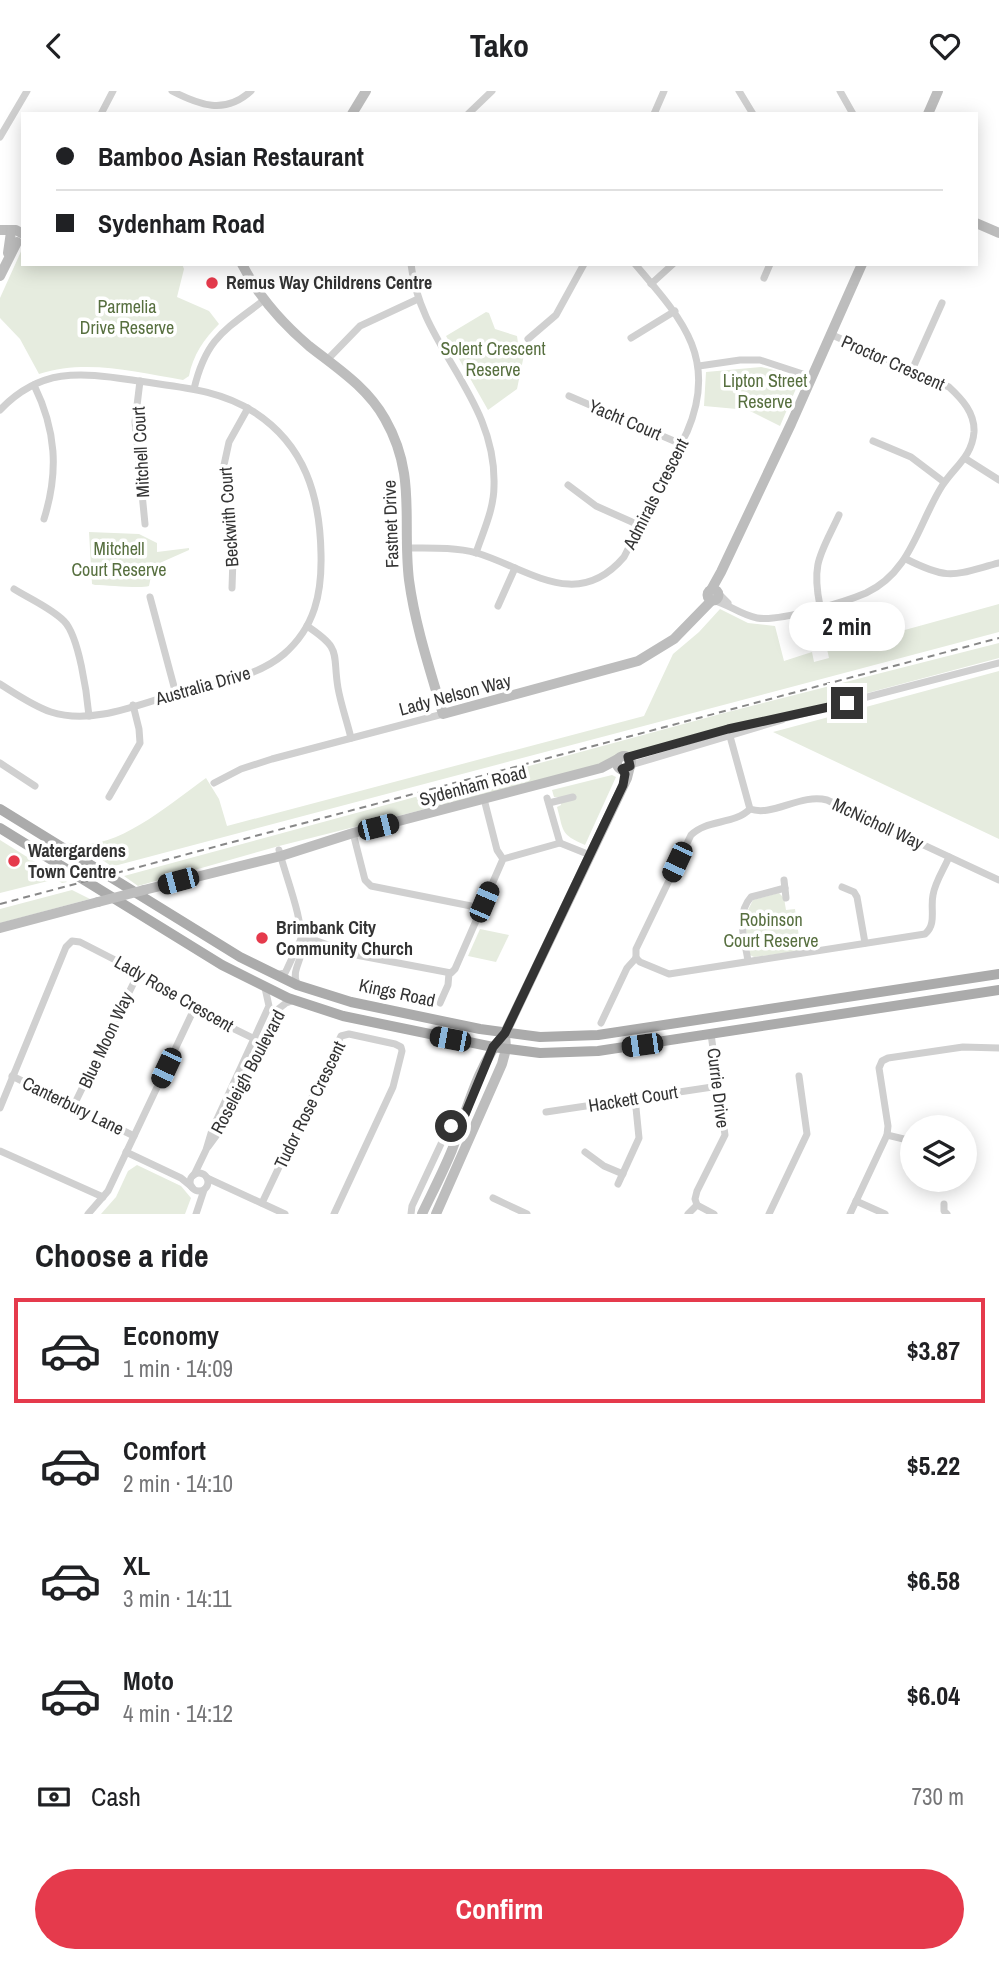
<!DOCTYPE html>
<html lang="en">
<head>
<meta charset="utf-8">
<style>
	:root { --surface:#fff; --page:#f6f6f6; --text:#202124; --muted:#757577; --line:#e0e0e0; --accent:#e53a4c }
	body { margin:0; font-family:"Archivo Narrow",sans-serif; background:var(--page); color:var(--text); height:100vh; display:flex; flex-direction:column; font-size:26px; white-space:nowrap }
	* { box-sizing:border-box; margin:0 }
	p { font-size:23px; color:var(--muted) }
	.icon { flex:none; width:38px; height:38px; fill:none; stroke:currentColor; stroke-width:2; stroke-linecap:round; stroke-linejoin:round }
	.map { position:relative; height:1123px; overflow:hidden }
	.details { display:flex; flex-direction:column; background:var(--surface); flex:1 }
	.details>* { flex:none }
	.banner { position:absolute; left:21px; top:21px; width:957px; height:154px; border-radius:0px; box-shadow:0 4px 18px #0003; display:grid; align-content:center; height:154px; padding:0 35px; background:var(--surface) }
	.tools { position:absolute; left:900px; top:1024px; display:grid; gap:14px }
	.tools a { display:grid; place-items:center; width:77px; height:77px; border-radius:50%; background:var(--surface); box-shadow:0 4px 18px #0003; font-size:35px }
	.end { position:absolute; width:32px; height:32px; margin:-16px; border:9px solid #333; background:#fff; box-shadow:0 0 0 4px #fff }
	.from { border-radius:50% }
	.bubble { position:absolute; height:49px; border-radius:24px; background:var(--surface); box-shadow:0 4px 18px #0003; font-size:23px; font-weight:700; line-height:49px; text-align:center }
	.car { position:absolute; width:21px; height:42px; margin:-21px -10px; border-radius:9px; box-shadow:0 0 5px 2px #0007; background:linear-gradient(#222 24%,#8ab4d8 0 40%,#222 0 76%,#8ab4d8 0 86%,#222 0) }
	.banner b { display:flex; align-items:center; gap:24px; height:66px; font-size:26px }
	.banner b+b { border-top:2px solid var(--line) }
	.banner i { width:18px; height:18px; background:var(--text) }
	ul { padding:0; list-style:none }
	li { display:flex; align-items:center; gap:21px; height:105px; margin:0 14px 10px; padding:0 21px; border:4px solid transparent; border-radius:0px }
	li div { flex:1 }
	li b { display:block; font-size:26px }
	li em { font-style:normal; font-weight:700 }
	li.on { border-color:var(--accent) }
	li>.icon { width:63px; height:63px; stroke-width:1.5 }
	h2 { padding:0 35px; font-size:32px; line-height:84px }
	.pay { display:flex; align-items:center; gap:18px; height:77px; padding:0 35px; font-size:26px }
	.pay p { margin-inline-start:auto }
	.button { display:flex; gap:14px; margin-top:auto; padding:14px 35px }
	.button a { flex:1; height:80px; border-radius:42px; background:var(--accent); color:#fff; font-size:28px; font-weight:700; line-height:80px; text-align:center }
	header { display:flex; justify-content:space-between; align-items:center; height:91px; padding:0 35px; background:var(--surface); font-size:32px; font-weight:700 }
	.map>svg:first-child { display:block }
	.green { fill:#e6ecdf }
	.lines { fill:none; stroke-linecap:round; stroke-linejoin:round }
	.street { stroke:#d0d0d0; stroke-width:7 }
	.secondary { stroke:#bdbdbd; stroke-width:10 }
	.primary { stroke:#ababab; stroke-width:10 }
	.rail { stroke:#888; stroke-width:2; stroke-dasharray:7 5; stroke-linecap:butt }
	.secondary-bridge { stroke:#bdbdbd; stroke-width:10 }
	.route { stroke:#333; stroke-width:9 }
	.poi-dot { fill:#e53a4c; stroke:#fff; stroke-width:2.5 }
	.labels { text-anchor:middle; stroke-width:7; stroke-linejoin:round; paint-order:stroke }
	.poi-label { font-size:18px; font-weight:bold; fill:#333; stroke:#fff; text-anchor:start }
	.park-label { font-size:18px; fill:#576f3f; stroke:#fff }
	.street-label { font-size:18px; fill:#333; stroke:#fff }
</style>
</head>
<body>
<header><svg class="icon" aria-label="back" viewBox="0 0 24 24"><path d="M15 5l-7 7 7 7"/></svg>Tako<svg class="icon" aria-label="heart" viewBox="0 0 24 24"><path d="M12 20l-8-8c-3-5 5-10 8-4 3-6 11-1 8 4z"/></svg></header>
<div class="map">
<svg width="999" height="1123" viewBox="0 0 999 1123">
	<rect width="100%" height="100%" fill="#fff"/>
	<g class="green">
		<path d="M23,156V173H182L184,178L177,206L209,220L219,233C204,248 193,264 189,285L183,289C135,281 87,268 39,283L20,248L0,227V207Z"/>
		<polygon points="486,221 489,222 495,238 517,245 518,252 525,259 517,298 488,319 446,245"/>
		<path d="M761,276C774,278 789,283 798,293L780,335L748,319L704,315L706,281Z"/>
		<path d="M89,441L139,443L157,452V461L189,457V459L153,475L149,495C141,498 108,494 95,494L92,493Z"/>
		<path d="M999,513V541L118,774L111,775L91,761L66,751C111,766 172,711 206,687L219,708L227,735L644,625L673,563L699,541L720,518L748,532L775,535L784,570L812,561L814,571L829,567L827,558L852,553L854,559L873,554L872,548Z"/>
		<polygon points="999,552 999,567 638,663 624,662 612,671 279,755 138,795 124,785 724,622"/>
		<polygon points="999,580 999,748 773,641 788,637"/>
		<path d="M612,684L616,686L585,754C560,743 564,741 557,716L561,714L560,706H554L552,699Z"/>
		<polygon points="0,749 67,791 62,792 56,788 0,802"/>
		<polygon points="72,799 90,808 0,832 0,818"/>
		<polygon points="779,802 784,807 786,819 795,818 801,860 754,866 750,864 744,827 753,809"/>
		<polygon points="480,838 509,844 496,871 468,865"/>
		<polygon points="137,1074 181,1095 191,1107 185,1123 101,1123 116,1106 128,1080"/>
	</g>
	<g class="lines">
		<g class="street">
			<path d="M172,0C199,14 225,24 251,0"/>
			<polyline points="739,0 753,23"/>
			<polyline points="840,0 853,23"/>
			<polyline points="101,23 113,0"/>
			<polyline points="468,23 492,0"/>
			<polyline points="654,23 664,0"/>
			<polyline points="0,46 27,0"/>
			<path d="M411,173C420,256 497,306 494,395C494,418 483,441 476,462"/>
			<polyline points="764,187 770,173"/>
			<polyline points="651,193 673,173"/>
			<polyline points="631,247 675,220"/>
			<polyline points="528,248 556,224 584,173"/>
			<polyline points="327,269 360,235 418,208"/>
			<polyline points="699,275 740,269 760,269 812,286"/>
			<polyline points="912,279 942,212"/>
			<polyline points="140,290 135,331 145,433"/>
			<path d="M34,294C56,339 59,380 44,428"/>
			<path d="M194,298C206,247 225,239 264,209"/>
			<polyline points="569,305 681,353"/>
			<path d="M0,319C40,277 79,281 132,289C175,296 217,297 254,321C305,354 320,405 321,463C322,502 315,536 284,563C257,586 219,591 185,600C144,611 94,635 51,621C33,615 16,603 0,593"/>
			<polyline points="873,350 911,366 944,391"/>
			<polyline points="966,368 999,389"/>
			<polyline points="568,394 596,415 641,435"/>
			<path d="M408,457C431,457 455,456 477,462C529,478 577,521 624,466L687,341C719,267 681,227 635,173"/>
			<path d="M906,468C950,490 953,484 999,472"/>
			<polyline points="232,497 233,467 224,374 229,351 248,317"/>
			<path d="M14,498C30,508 51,517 64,530C79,545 87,603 89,625"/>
			<polyline points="718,502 728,512"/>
			<polyline points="150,506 176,603"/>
			<path d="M713,509C728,513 741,524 757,527C779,531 845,511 866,502C911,481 918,433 942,395C954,376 972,366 974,341C975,322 962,308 949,296L830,243"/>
			<polyline points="498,515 515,477"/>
			<path d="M820,515C811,471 821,463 839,424"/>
			<path d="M307,535C343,559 332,561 338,597C341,614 347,630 351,647"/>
			<path d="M728,638L750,718C773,726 801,702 827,709L999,789"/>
			<polyline points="628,666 728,638 786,627 999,572"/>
			<polyline points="0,672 35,695"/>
			<polyline points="631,674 782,629"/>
			<polyline points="214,692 241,678 272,668 443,623"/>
			<polyline points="109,706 140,652 139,638 133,614"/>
			<polyline points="547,707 560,752"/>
			<polyline points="484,708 497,759 503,768"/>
			<polyline points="549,712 573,706"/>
			<polyline points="353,742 365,789 371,795 481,817"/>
			<path d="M279,759C287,790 302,824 302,856C302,870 291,880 297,893"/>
			<polyline points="784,789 786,807"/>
			<polyline points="842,796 854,801 857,806 865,852"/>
			<polyline points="301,847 317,850 356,864 451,882 455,878 503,768 560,752 590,764"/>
			<path d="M636,867L640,871L669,883L925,843C937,833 930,818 933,804C935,791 944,778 949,766"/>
			<path d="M636,867V858L691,744C707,728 734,734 750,718"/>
			<path d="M748,870C745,849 735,824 751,806L785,797"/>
			<polyline points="275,884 285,882 287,878 301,848"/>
			<polyline points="440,912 448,894 449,882"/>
			<polyline points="601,932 627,877 636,867"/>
			<polyline points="12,985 134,1045"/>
			<polyline points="73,1016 139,881"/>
			<polyline points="0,1017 66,856 72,850 80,851 121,872 218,930 261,951"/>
			<polyline points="546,1021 719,995"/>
			<polyline points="887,1044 912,1050"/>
			<polyline points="208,1056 219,1041 277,919 286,912 295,909"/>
			<polyline points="0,1060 103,1106"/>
			<polyline points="126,1061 181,1087 192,1096"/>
			<polyline points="585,1061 604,1075 623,1083"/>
			<circle cx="199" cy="1091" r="9"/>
			<polyline points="194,1084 206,1059 212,1039 269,915 265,897"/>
			<polyline points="207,1087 285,1123"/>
			<polyline points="618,1093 639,1047 635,1007"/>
			<polyline points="493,1107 527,1123"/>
			<polyline points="856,1110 885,1123"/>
			<polyline points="262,1112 341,945 349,943 395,953 401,956 402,960 393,996 334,1123"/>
			<polyline points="944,1113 944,1120 947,1123"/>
			<polyline points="697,1114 714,1123"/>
			<polyline points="88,1123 108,1100 195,916"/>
			<polyline points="196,1123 204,1099"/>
			<polyline points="411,1123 412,1115 447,1040 453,1034 461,1033"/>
			<polyline points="688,1123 697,1114 695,1108 697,1100 725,1044 711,943"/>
			<polyline points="769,1123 807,1043 799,985"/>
			<polyline points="850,1123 887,1044 888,1035 879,977 882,970 888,967 963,956 999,957"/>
		</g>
		<g class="secondary">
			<polyline points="352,23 366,0"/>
			<polyline points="928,23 938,0"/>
			<polyline points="976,132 999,142"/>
			<polyline points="0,139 16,139 23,143"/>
			<polyline points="8,162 11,141"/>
			<path d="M242,173C258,205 282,232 309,255C337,277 367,296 385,328C417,384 402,429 409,489C415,534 430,579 443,623L638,570L674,548L712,509"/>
			<polyline points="0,185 17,151"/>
			<circle cx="713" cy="504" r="5.5"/>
			<polyline points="711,499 721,481 791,333 862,173"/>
			<circle cx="624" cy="672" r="7"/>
			<polyline points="144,799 281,765 353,742 601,677 618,668"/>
			<polyline points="0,837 98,811"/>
			<path d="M422,1123C432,1102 443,1081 452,1059C467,1019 477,975 505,942"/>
			<polyline points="436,1123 502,973 506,958 505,942 627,687 630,675"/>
		</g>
		<g class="primary">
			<polyline points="0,718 240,866 297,894 351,911 480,938 540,946 598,944 999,883"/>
			<polyline points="0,737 222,874 288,907 343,925 493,956 540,962 598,960 999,899"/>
		</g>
		<polyline class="rail" points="0,813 999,547"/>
		<polyline class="secondary-bridge" points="98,811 144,799"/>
	</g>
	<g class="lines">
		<polyline class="route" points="451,1035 461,1033 493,956 505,942 623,694 625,683 622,678 630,675 628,666 728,638 847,612"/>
	</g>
	<g class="poi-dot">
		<circle cx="212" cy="192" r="7"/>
		<circle cx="14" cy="770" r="7"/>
		<circle cx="262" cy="847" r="7"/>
	</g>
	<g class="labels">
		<g class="poi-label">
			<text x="226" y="198">Remus Way Childrens Centre</text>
			<text x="28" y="766">Watergardens<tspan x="28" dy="21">Town Centre</tspan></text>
			<text x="276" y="843">Brimbank City<tspan x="276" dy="21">Community Church</tspan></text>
		</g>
		<g class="park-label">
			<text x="127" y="222">Parmelia<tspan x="127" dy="21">Drive Reserve</tspan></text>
			<text x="493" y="264">Solent Crescent<tspan x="493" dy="21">Reserve</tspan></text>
			<text x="765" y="296">Lipton Street<tspan x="765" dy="21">Reserve</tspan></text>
			<text x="119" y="464">Mitchell<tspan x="119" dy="21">Court Reserve</tspan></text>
			<text x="771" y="835">Robinson<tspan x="771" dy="21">Court Reserve</tspan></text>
		</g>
		<g class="street-label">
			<text transform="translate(893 272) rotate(24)" y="6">Proctor Crescent</text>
			<text transform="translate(625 329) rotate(23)" y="6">Yacht Court</text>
			<text transform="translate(141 361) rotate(-93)" y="6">Mitchell Court</text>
			<text transform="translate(656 403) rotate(-63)" y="6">Admirals Crescent</text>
			<text transform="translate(229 426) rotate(-94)" y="6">Beckwith Court</text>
			<text transform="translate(391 433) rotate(-92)" y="6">Fastnet Drive</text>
			<text transform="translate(203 595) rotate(-16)" y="6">Australia Drive</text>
			<text transform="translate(455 604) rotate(-15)" y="6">Lady Nelson Way</text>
			<text transform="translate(473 695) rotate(-15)" y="6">Sydenham Road</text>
			<text transform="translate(878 733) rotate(25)" y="6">McNicholl Way</text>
			<text transform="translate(397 902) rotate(12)" y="6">Kings Road</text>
			<text transform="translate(174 903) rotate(30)" y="6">Lady Rose Crescent</text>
			<text transform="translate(106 949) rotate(-65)" y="6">Blue Moon Way</text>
			<text transform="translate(248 981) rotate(-62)" y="6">Roseleigh Boulevard</text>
			<text transform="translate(718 997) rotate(83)" y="6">Currie Drive</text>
			<text transform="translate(633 1008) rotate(-9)" y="6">Hackett Court</text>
			<text transform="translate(310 1014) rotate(-64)" y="6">Tudor Rose Crescent</text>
			<text transform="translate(73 1015) rotate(26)" y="6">Canterbury Lane</text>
		</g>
	</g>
</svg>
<div class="tools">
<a><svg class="icon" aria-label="layers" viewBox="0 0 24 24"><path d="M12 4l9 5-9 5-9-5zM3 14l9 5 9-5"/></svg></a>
</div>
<i class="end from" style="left:451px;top:1035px"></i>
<i class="end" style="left:847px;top:612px"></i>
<div class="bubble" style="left:789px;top:511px;width:116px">2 min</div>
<i class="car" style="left:378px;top:736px;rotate:76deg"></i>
<i class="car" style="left:677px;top:771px;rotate:205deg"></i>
<i class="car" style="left:178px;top:790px;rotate:255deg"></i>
<i class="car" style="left:484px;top:811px;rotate:23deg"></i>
<i class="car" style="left:450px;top:948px;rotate:281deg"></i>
<i class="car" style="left:642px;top:954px;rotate:262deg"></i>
<i class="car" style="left:166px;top:977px;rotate:205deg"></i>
<div class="banner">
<b><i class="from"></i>Bamboo Asian Restaurant</b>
<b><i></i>Sydenham Road</b>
</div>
</div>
<section class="details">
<h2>Choose a ride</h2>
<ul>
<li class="on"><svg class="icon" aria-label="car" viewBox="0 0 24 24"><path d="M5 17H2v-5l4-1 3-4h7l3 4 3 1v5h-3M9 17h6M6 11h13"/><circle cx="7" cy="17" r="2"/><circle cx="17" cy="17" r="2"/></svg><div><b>Economy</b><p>1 min · 14:09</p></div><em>$3.87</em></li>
<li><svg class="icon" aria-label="car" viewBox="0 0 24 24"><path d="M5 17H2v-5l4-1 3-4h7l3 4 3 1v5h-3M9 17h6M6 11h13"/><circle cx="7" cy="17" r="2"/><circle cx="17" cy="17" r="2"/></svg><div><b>Comfort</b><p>2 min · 14:10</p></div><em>$5.22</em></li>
<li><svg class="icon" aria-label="car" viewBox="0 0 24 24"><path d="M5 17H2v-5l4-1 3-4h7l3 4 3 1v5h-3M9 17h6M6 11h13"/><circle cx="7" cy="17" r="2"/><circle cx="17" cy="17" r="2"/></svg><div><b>XL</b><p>3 min · 14:11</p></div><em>$6.58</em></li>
<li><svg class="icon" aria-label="car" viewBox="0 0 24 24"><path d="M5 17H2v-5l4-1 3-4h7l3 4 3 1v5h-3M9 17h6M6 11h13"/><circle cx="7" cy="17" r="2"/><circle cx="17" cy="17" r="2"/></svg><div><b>Moto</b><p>4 min · 14:12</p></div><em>$6.04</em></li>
</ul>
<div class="pay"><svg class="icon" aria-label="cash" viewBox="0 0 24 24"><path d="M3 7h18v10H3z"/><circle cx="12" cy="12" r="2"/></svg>Cash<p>730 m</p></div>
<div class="button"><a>Confirm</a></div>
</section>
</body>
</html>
